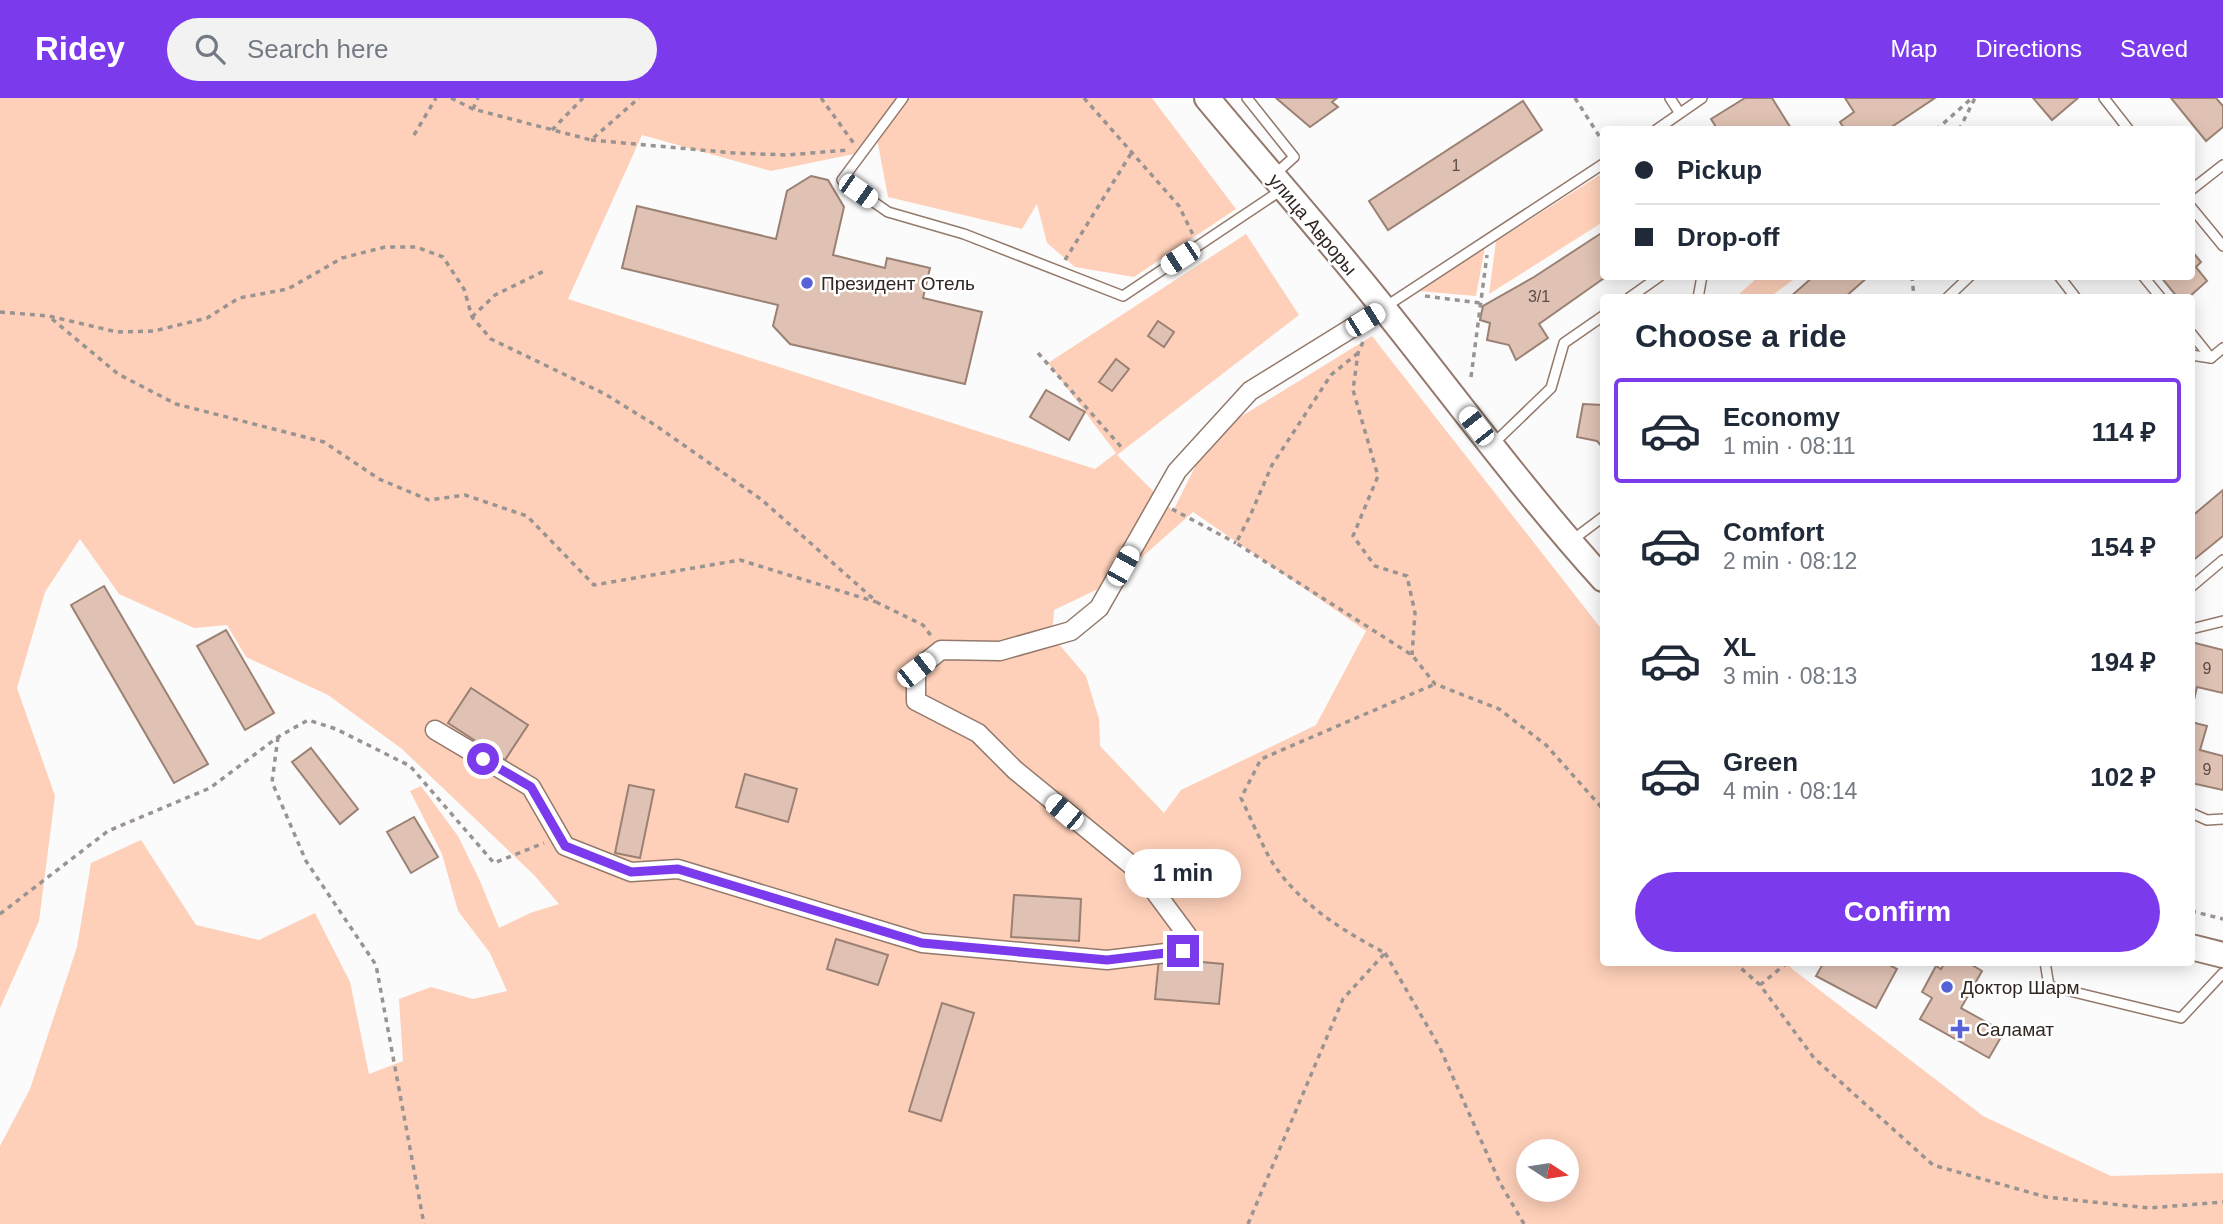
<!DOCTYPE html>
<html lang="en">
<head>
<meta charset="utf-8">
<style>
	:root { --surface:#fff; --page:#f2f2f3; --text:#1f2937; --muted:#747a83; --line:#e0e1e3; --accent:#7c3aed }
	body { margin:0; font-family:Arial,sans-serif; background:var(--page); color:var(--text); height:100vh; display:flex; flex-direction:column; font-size:26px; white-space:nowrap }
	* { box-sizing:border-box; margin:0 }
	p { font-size:23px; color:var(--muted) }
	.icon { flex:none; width:38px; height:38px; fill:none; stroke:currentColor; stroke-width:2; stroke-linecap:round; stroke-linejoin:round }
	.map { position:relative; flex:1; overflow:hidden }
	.details { position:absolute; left:1600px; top:196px; width:595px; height:672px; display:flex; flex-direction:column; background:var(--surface); border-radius:7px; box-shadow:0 4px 18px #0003 }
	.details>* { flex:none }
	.guide { position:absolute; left:1600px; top:28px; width:595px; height:154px; border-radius:7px; box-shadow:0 4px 18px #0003; display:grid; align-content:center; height:154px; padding:0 35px; background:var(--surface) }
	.needle { width:46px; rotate:102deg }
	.tools { position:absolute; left:1516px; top:1041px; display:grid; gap:14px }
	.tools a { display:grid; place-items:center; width:63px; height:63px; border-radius:50%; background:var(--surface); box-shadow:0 4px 18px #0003; font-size:35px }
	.end { position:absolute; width:32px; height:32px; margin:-16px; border:9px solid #7c3aed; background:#fff; box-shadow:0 0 0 4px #fff }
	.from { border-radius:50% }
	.bubble { position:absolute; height:49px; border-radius:24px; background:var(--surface); box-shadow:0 4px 18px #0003; font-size:23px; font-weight:700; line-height:49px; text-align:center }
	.car { position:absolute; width:21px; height:42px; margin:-21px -10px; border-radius:9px; box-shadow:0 0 5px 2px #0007; background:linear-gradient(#fff 24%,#345 0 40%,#fff 0 76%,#345 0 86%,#fff 0) }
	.guide b { display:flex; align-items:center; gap:24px; height:66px; font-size:26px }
	.guide b+b { border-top:2px solid var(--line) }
	.guide i { width:18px; height:18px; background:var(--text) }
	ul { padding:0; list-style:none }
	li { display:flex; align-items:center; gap:21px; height:105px; margin:0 14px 10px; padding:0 21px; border:4px solid transparent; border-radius:7px }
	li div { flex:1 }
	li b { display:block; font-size:26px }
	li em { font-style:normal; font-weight:700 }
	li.active { border-color:var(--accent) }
	li>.icon { width:63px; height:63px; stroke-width:1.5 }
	h2 { padding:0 35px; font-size:32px; line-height:84px }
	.primary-button { display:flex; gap:14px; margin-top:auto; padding:14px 35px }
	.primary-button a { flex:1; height:80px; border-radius:42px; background:var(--accent); color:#fff; font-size:28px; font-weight:700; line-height:80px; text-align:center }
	header { display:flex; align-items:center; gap:42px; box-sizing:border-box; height:98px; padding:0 35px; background:var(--accent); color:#fff }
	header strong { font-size:33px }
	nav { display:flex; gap:38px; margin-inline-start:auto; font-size:24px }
	.search { width:490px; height:63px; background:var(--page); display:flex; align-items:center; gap:18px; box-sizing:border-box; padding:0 24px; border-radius:38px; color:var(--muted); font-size:26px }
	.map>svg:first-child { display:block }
	.green { fill:#fed0b9; fill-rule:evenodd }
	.building { fill:#dfc2b3; stroke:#9b8173; stroke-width:2 }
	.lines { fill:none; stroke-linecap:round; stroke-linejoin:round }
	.lane-casing { stroke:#93796b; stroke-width:12 }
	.street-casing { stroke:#93796b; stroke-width:21 }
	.secondary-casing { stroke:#93796b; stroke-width:28 }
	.path { stroke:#999391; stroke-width:3.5; stroke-dasharray:5 5; stroke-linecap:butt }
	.lane { stroke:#fff; stroke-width:9 }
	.street { stroke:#fff; stroke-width:18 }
	.secondary { stroke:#fff; stroke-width:24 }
	.route { stroke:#7c3aed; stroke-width:9 }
	.poi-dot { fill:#5762d9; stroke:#fff; stroke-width:2.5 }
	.labels { text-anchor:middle; stroke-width:5; stroke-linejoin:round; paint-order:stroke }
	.number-label { font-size:16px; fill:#5c4d46 }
	.street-label { font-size:19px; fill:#312621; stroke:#fff }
	.poi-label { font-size:19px; fill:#312621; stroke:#fff; text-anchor:start }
</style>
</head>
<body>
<header>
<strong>Ridey</strong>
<div class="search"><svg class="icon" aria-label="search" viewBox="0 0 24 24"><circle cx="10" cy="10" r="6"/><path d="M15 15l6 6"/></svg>Search here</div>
<nav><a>Map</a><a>Directions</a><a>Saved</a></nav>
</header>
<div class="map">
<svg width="2223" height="1126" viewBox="0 0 2223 1126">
	<rect width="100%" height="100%" fill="#fbfbfb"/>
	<g class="green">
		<path d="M0,0H899L859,55L771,73L642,37L568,201L1095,371L1116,355L1048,265L1246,136L1299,217L1117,357L1173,413L1211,337L1372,238L1603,533V864L1789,865L1791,870L1983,1018L2111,1078L2223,1075V1126H0V1048L30,991L77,849L91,765L141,742L196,827L259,842L315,815L350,884L369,976L403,963L399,901L431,889L473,901L507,893L490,855L458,813L442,756L410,693L421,688L458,738L480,783L499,830L530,815L559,806L534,777L402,651L328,597L246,559L227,527L194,530L119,496L80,441L45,494L17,590L55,698L39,823L0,910ZM1193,414L1366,533L1316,627L1181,692L1164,715L1100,648L1099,621L1086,578L1052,538L1054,512L1115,483ZM1528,1054H1566V1092H1528Z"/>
		<polygon points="907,0 1152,0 1236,111 1134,179 1075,169 1047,145 1037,106 1022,131 888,99 877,41"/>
		<polygon points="1603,75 1603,124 1489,196 1496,143"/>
		<polygon points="1485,149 1476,198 1418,193"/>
		<polygon points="1758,179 1758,178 1797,179 1770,199 1736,199"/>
	</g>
	<g class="building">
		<polygon points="1276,0 1337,0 1332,4 1338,9 1310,29"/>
		<polygon points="1745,0 1772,0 1792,32 1718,32 1711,21"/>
		<polygon points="1845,0 1935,0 1887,32 1845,32 1840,24 1854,14"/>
		<polygon points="2033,0 2078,0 2052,22"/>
		<polygon points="2171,0 2216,0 2223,8 2223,29 2206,43"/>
		<polygon points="1523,3 1542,32 1388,132 1369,103"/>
		<polygon points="811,78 828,82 844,109 833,157 885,170 887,160 930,170 923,200 982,214 965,286 790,246 773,228 778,207 622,170 637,108 776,141 787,93"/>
		<polygon points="1603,134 1603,178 1607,178 1539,226 1548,240 1516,262 1509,247 1487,242 1490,225 1480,222 1483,208 1534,179"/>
		<polygon points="2191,152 2201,164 2196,169 2207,183 2188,200 2178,200 2160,178 2191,178"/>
		<polygon points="1814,178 1869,178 1844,200 1789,200"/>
		<polygon points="1158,223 1174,234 1164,249 1148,238"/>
		<polygon points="1116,261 1129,271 1112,293 1099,284"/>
		<polygon points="1046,292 1085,314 1069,342 1030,319"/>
		<polygon points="1583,306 1603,307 1603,350 1597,343 1577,339"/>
		<polygon points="2223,392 2223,438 2191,464 2191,419"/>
		<polygon points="104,488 208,666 174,685 71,507"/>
		<polygon points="226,532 274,615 245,632 197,548"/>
		<polygon points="2191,544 2223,552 2223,595 2197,589 2191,615"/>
		<polygon points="471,590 528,627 505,662 448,625"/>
		<polygon points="2191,624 2207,628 2200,652 2223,658 2223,692 2191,685"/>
		<polygon points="311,650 358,711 340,726 292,664"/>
		<polygon points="745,676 797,691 788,724 736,709"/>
		<polygon points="629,687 654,692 640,760 615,755"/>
		<polygon points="414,719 438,759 411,775 387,734"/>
		<polygon points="1014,797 1081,801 1079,843 1011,839"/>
		<polygon points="836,841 888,857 878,887 827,871"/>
		<polygon points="1159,860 1223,866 1219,906 1155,901"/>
		<polygon points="1824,864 1884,864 1897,871 1876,910 1816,878"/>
		<polygon points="1945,864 1967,864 1982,873 1961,910 2004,934 1989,960 1920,921 1932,900 1922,894 1936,868 1941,871"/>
		<polygon points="942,905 974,915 941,1023 909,1013"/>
	</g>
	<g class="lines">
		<g class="lane-casing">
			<g id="lane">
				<polyline points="903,0 842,82 888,114 964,136 1123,198 1283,91"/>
				<polyline points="1247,0 1294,59 1273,78"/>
				<polyline points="1670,0 1679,14"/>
				<polyline points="2104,0 2129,32"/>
				<polyline points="1656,32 1702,0"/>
				<polyline points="2191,92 2223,67"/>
				<polyline points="2191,109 2223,148"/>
				<polyline points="2059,178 2076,200"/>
				<polyline points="2143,178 2161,200"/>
				<polyline points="1629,200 1660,178"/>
				<polyline points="1698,200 1702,178"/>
				<polyline points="1947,200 1970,178"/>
				<polyline points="1385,209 1603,66"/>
				<polyline points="2191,235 2211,260"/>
				<polyline points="2191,257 2211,260 2223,250"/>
				<polyline points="1492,347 1551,290 1564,245 1603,218"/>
				<polyline points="1571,443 1603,419"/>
				<polyline points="2191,489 2223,462"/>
				<polyline points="2191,531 2223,523"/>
				<polyline points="2191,715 2207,722 2223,721"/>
				<polyline points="2045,864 2049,888 2181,920 2223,875"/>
			</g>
		</g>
		<g class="street-casing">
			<polyline id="street" points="435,632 531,689 565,748 631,774 678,771 922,845 1107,862 1183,853 1187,837 1141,775 1015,672 978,635 916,603 916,572 941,552 1000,553 1071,533 1099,510 1177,373 1250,293 1384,210"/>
		</g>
		<g class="secondary-casing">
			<g id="secondary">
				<path d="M1207,0C1266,71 1328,140 1385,212C1457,302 1526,396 1603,481"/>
				<polyline points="2191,849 2223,857"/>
			</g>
		</g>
		<g class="path">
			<polyline points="451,0 473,11 591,42 639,0"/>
			<polyline points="821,0 855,47"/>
			<polyline points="1084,0 1179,108 1193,137"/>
			<polyline points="1575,0 1603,44"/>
			<polyline points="473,11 478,0"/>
			<polyline points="552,32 583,0"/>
			<polyline points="1936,32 1972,0"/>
			<polyline points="1959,32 1975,0"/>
			<polyline points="414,37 436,0"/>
			<polyline points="591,42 734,55 787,57 848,52"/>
			<polyline points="1065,162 1132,54"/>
			<polyline points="1912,178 1914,200"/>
			<polyline points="1425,198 1480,205"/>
			<polyline points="0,214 49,218 117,234 154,233 207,220 239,200 288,191 342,160 385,149 416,149 443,159 464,191 472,219 491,241 605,296 655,327 762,402 878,505 923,527 932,539"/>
			<polyline points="472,219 495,197 544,173"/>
			<polyline points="52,221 118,276 176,306 324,344 379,381 429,402 465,397 527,418 594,487 740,462 876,504"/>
			<polyline points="1363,244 1358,255 1353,292 1378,378 1353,438 1375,468 1407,478 1415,515 1412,557"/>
			<polyline points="1038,255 1123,351"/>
			<polyline points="1358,255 1331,277 1272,367 1250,418 1236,445 1412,557 1435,586 1499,611 1546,647 1603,711"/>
			<polyline points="1471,279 1487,157"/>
			<polyline points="1172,411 1236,445"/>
			<polyline points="278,639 272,684 306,763 376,867 424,1126"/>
			<polyline points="2191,813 2223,821"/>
			<polyline points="0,816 108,733 210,690 278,639 308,622 336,631 410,668 494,765 544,745"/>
			<polyline points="1385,855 1440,950 1500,1085 1524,1126"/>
			<polyline points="1734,864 1760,887 1814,960 1933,1067 2046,1099 2149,1110 2223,1104"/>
			<polyline points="1760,887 1788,864"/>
			<path d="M1248,1126L1343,901L1385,855C1341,832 1295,803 1269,759C1259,740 1250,719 1241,700L1261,661L1435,586"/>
		</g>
		<use href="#lane" class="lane"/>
		<use href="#street" class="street"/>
		<use href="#secondary" class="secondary"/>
	</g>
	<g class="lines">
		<polyline class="route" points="483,661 531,689 565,748 631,774 678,771 922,845 1107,862 1183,853"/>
	</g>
	<g class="poi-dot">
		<circle cx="807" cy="185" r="7"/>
		<circle cx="1947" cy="889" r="7"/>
		<path d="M1956.5 920.5h7v7h7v7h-7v7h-7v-7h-7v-7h7z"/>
	</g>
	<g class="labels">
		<g class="number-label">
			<text x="1456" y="73">1</text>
			<text x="1539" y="204">3/1</text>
			<text x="2207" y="576">9</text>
			<text x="2207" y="677">9</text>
		</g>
		<g class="street-label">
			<text transform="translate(1313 126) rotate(50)" y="7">улица Авроры</text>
		</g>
		<g class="poi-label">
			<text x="821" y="192">Президент Отель</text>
			<text x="1961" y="896">Доктор Шарм</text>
			<text x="1976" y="938">Саламат</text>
		</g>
	</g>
</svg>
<div class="tools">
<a><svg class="needle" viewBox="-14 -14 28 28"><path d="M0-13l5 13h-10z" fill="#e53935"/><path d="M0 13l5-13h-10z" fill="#747a83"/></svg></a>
</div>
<i class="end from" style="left:483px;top:661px"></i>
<i class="end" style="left:1183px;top:853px"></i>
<div class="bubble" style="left:1125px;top:751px;width:116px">1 min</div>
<i class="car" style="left:858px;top:93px;rotate:125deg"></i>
<i class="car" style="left:1180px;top:160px;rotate:237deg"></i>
<i class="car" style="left:1365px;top:222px;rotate:58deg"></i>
<i class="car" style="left:1476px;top:328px;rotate:322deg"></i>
<i class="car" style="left:1123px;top:468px;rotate:29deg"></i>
<i class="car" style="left:916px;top:572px;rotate:52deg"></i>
<i class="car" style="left:1064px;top:714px;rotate:310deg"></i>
<div class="guide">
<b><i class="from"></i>Pickup</b>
<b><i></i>Drop-off</b>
</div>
<section class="details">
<h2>Choose a ride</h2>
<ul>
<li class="active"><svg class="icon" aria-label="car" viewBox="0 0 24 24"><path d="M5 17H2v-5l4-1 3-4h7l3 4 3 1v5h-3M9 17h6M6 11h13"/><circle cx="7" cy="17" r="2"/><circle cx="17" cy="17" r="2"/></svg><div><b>Economy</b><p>1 min · 08:11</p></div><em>114 ₽</em></li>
<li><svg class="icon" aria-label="car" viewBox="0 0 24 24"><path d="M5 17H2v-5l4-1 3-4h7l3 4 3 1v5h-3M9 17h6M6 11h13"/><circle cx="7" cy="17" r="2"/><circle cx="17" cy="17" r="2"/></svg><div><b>Comfort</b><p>2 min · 08:12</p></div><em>154 ₽</em></li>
<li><svg class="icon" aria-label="car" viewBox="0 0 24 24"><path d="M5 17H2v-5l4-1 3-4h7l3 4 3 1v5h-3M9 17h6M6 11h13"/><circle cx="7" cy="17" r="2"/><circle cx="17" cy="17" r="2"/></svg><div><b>XL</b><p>3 min · 08:13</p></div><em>194 ₽</em></li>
<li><svg class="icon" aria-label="car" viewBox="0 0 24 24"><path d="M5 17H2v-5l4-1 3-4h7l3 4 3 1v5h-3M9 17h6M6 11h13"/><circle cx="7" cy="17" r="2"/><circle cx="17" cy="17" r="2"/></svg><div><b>Green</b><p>4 min · 08:14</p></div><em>102 ₽</em></li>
</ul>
<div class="primary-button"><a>Confirm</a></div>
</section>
</div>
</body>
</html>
